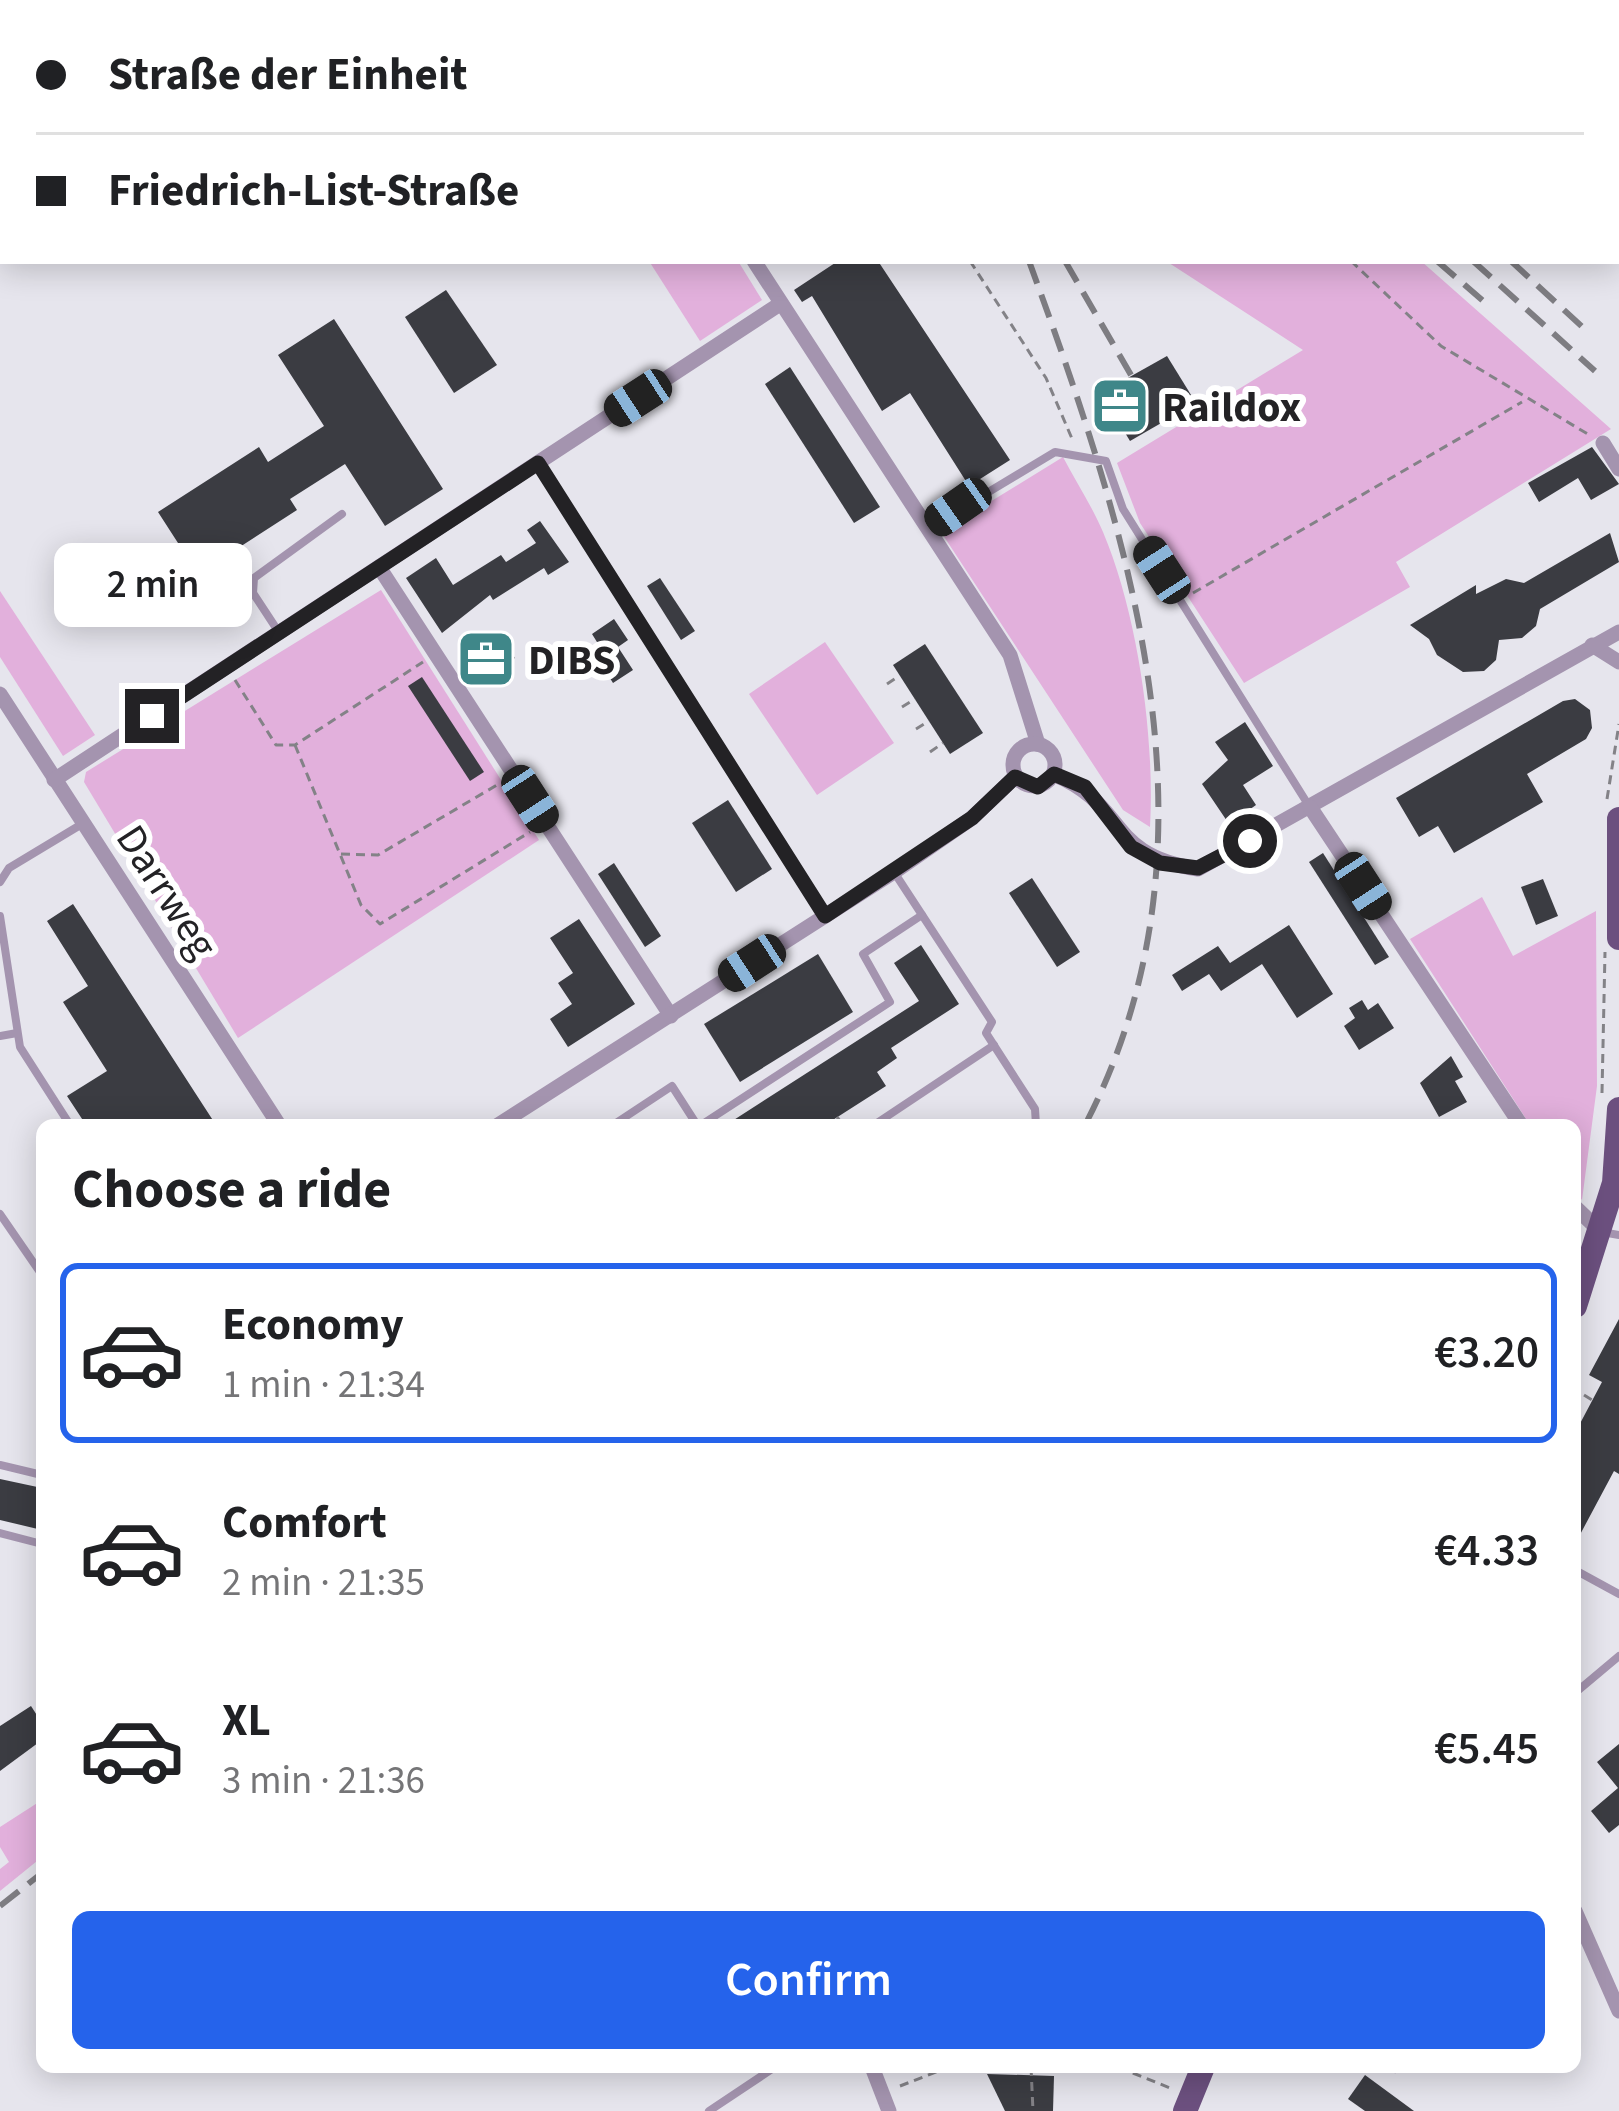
<!DOCTYPE html>
<html lang="en">
<head>
<meta charset="utf-8">
<style>
	:root { --surface:#fff; --page:#f2f2f2; --text:#202124; --muted:#757577; --line:#e0e0e0; --accent:#2563eb }
	body { margin:0; font-family:"Source Sans 3",sans-serif; background:var(--page); color:var(--text); height:100vh; display:flex; flex-direction:column; font-size:45px; white-space:nowrap }
	* { box-sizing:border-box; margin:0 }
	p { font-size:39px; color:var(--muted) }
	.icon { flex:none; width:66px; height:66px; fill:none; stroke:currentColor; stroke-width:2; stroke-linecap:round; stroke-linejoin:round }
	.map { position:relative; flex:1; overflow:hidden }
	.panel { position:absolute; left:36px; top:1119px; width:1545px; height:954px; display:flex; flex-direction:column; background:var(--surface); border-radius:18px; box-shadow:0 6px 30px #0003 }
	.panel>* { flex:none }
	.banner { position:absolute; left:0px; top:0px; width:1620px; height:264px; box-shadow:0 6px 30px #0003; display:grid; align-content:center; height:264px; padding:0 36px; background:var(--surface) }
	.end { position:absolute; width:54px; height:54px; margin:-27px; border:15px solid #232225; background:#fff; box-shadow:0 0 0 6px #fff }
	.from { border-radius:50% }
	.bubble { position:absolute; height:84px; border-radius:18px; background:var(--surface); box-shadow:0 6px 30px #0003; font-size:39px; font-weight:600; line-height:84px; text-align:center }
	.car { position:absolute; width:36px; height:72px; margin:-36px -18px; border-radius:15px; box-shadow:0 0 9px 3px #0007; background:linear-gradient(#222 24%,#8ab4d8 0 40%,#222 0 76%,#8ab4d8 0 86%,#222 0) }
	.banner b { display:flex; align-items:center; gap:42px; height:114px; font-size:45px }
	.banner b+b { border-top:3px solid var(--line) }
	.banner i { width:30px; height:30px; background:var(--text) }
	ul { padding:0; list-style:none }
	li { display:flex; align-items:center; gap:36px; height:180px; margin:0 24px 18px; padding:0 12px; border:6px solid transparent; border-radius:18px }
	li div { flex:1 }
	li b { display:block; font-size:45px }
	li em { font-style:normal; font-weight:600 }
	li.on { border-color:var(--accent) }
	li>.icon { width:108px; height:108px; stroke-width:1.5 }
	h2 { padding:0 36px; font-size:54px; line-height:144px }
	.primary-button { display:flex; gap:24px; margin-top:auto; padding:24px 36px }
	.primary-button a { flex:1; height:138px; border-radius:18px; background:var(--accent); color:#fff; font-size:48px; font-weight:600; line-height:138px; text-align:center }
	.map>svg:first-child { display:block }
	.green { fill:#e2b0dc }
	.building { fill:#3b3c42 }
	.lines { fill:none; stroke-linecap:round; stroke-linejoin:round }
	.path { stroke:#838287; stroke-width:3; stroke-dasharray:9 6; stroke-linecap:butt }
	.lane { stroke:#a494af; stroke-width:8 }
	.street { stroke:#a494af; stroke-width:15 }
	.primary { stroke:#6c507f; stroke-width:24 }
	.rail { stroke:#7e7d82; stroke-width:6; stroke-dasharray:24 12; stroke-linecap:butt }
	.route { stroke:#232225; stroke-width:15 }
	.labels { text-anchor:middle; stroke-width:12; stroke-linejoin:round; paint-order:stroke }
	.poi-label { font-size:42px; font-weight:bold; fill:#232225; stroke:#fff; text-anchor:start }
	.street-label { font-size:42px; fill:#232225; stroke:#fff }
</style>
</head>
<body>
<div class="map">
<svg width="1619" height="2111" viewBox="0 0 1619 2111">
	<rect width="100%" height="100%" fill="#e6e5ed"/>
	<g class="green">
		<polygon points="649,261 738,261 762,300 700,341"/>
		<polygon points="1166,261 1421,261 1611,429 1396,562 1410,587 1244,683 1140,523 1117,463 1303,350"/>
		<path d="M1063,457C1076,482 1092,506 1103,532C1138,615 1155,738 1150,827L1123,810L941,532Z"/>
		<polygon points="381,590 539,840 238,1038 84,782 86,772"/>
		<polygon points="0,591 95,735 63,756 0,657"/>
		<polygon points="825,642 894,743 817,795 749,694"/>
		<polygon points="1482,897 1513,956 1596,911 1597,1086 1582,1200 1575,1190 1575,1125 1530,1125 1410,939"/>
		<polygon points="42,1800 42,1857 0,1891 0,1869 9,1862 0,1847 0,1827"/>
	</g>
	<g class="building">
		<polygon points="838,261 878,261 1010,460 969,486 910,393 882,411 812,296 802,302 794,290"/>
		<polygon points="446,290 497,365 454,393 405,317"/>
		<polygon points="334,319 443,489 385,526 345,464 290,499 297,510 198,574 158,512 259,447 268,462 324,426 278,355"/>
		<polygon points="1167,356 1196,403 1130,441 1101,393"/>
		<polygon points="790,367 880,507 854,523 765,384"/>
		<polygon points="1592,447 1619,484 1591,500 1578,478 1539,502 1528,483"/>
		<polygon points="540,521 569,562 548,575 544,568 493,600 490,595 442,633 406,578 436,558 453,585 501,555 506,562 536,543 527,530"/>
		<polygon points="1610,533 1619,562 1540,609 1536,626 1522,638 1499,640 1496,660 1484,671 1463,672 1437,655 1429,639 1410,625 1476,585 1476,594 1506,579 1524,583"/>
		<polygon points="660,578 695,631 681,640 647,586"/>
		<polygon points="614,619 628,640 618,647 633,670 613,683 598,659 605,655 592,634"/>
		<polygon points="497,631 515,658 477,683 459,656"/>
		<polygon points="925,644 983,733 950,754 893,665"/>
		<polygon points="422,677 484,772 470,781 408,686"/>
		<polygon points="1575,699 1590,710 1592,728 1586,739 1527,774 1543,802 1454,853 1438,826 1419,837 1396,798 1563,701"/>
		<polygon points="1245,722 1273,766 1243,785 1256,805 1229,824 1202,784 1228,760 1215,742"/>
		<polygon points="728,800 772,869 736,892 692,823"/>
		<polygon points="1323,853 1389,957 1375,965 1309,862"/>
		<polygon points="614,863 661,936 645,947 598,874"/>
		<polygon points="1032,878 1080,952 1057,967 1009,893"/>
		<polygon points="1543,879 1558,916 1536,925 1521,887"/>
		<polygon points="73,904 203,1105 216,1125 86,1125 67,1096 107,1071 63,1002 88,986 47,921"/>
		<polygon points="579,919 635,1004 568,1047 550,1019 572,1004 558,983 573,973 550,938"/>
		<polygon points="1289,925 1333,994 1297,1018 1262,964 1221,991 1209,974 1182,991 1172,975 1218,946 1230,963"/>
		<polygon points="921,945 959,1004 891,1048 897,1058 877,1072 886,1086 825,1125 726,1125 919,1001 894,963"/>
		<polygon points="818,954 853,1012 740,1082 704,1024"/>
		<polygon points="1362,1000 1368,1010 1378,1003 1394,1028 1359,1050 1344,1026 1355,1018 1349,1008"/>
		<polygon points="1451,1056 1463,1077 1455,1081 1467,1102 1439,1117 1420,1083"/>
		<polygon points="1619,1319 1619,1474 1614,1471 1575,1544 1575,1433 1602,1382 1589,1375"/>
		<polygon points="0,1479 42,1488 42,1530 0,1520"/>
		<polygon points="31,1706 42,1723 42,1740 0,1771 0,1726"/>
		<polygon points="1619,1744 1619,1825 1609,1833 1591,1811 1618,1788 1597,1762"/>
		<polygon points="987,2074 1054,2076 1053,2111 1005,2111"/>
		<polygon points="1365,2075 1414,2111 1365,2111 1348,2099"/>
	</g>
	<g class="lines">
		<g class="path">
			<polyline points="618,0 620,3"/>
			<polyline points="796,0 798,3"/>
			<polyline points="1112,0 1113,3"/>
			<polyline points="970,261 1046,378 1073,441"/>
			<polyline points="1351,261 1441,346 1591,436"/>
			<polyline points="1193,593 1522,402"/>
			<polyline points="235,680 276,745 295,745 423,662"/>
			<polyline points="887,684 899,676"/>
			<polyline points="902,707 915,699"/>
			<polyline points="916,729 929,721"/>
			<polyline points="295,745 361,905 380,924 530,832"/>
			<polyline points="930,752 943,743"/>
			<polyline points="1607,799 1619,724"/>
			<polyline points="341,854 378,855 497,785"/>
			<polyline points="1602,1093 1605,952"/>
			<polyline points="837,1117 843,1125"/>
			<polyline points="1584,1395 1592,1400"/>
			<polyline points="1031,2067 1033,2111"/>
			<polyline points="1074,2067 1118,2067 1170,2088"/>
			<polyline points="900,2086 949,2067"/>
		</g>
		<g class="lane">
			<polyline points="538,464 825,916"/>
			<polyline points="927,529 1055,452 1106,461 1123,509 1309,806"/>
			<polyline points="278,631 253,593 254,578 342,514"/>
			<polyline points="894,872 992,1022 986,1033 1035,1109 1036,1125"/>
			<polyline points="0,882 9,868 82,824"/>
			<polyline points="0,916 20,1047 70,1125"/>
			<polyline points="0,1036 17,1033"/>
			<polyline points="613,1125 672,1086 697,1125"/>
			<polyline points="701,1125 890,1002 863,954 922,915"/>
			<polyline points="874,1125 994,1045"/>
			<polyline points="0,1214 42,1275"/>
			<polyline points="1602,1232 1619,1235"/>
			<polyline points="0,1465 42,1475"/>
			<polyline points="0,1533 42,1544"/>
			<polyline points="1575,1570 1619,1594"/>
			<polyline points="1575,1693 1619,1656"/>
			<polyline points="1392,2067 1395,2069"/>
			<polyline points="709,2111 775,2067"/>
		</g>
		<g class="street">
			<polyline points="597,0 599,3"/>
			<polyline points="304,3 309,0"/>
			<polyline points="754,261 1010,655 1038,744"/>
			<polyline points="1603,443 1619,469"/>
			<polyline points="379,567 671,1016"/>
			<polyline points="1592,645 1619,662"/>
			<polyline points="0,694 279,1125"/>
			<circle cx="1034" cy="765" r="21"/>
			<path d="M1053,774C1129,805 1104,855 1198,869L1619,632"/>
			<polyline points="54,780 780,304"/>
			<polyline points="1310,807 1521,1125"/>
			<polyline points="498,1125 894,872 972,818 1015,777"/>
			<polyline points="1575,1207 1601,1232"/>
			<polyline points="1575,1911 1619,2011"/>
			<polyline points="872,2067 889,2111"/>
		</g>
		<g class="primary">
			<polyline points="1619,819 1619,938"/>
			<polyline points="1575,1306 1614,1183 1619,1109"/>
			<polyline points="1185,2111 1203,2067"/>
		</g>
		<g class="rail">
			<polyline points="960,0 960,3"/>
			<polyline points="983,0 984,3"/>
			<polyline points="1005,0 1006,3"/>
			<polyline points="1166,0 1168,3"/>
			<polyline points="1201,0 1203,3"/>
			<polyline points="1236,0 1238,3"/>
			<polyline points="1269,0 1273,3"/>
			<polyline points="1303,0 1306,3"/>
			<polyline points="1336,0 1339,3"/>
			<path d="M1029,261C1131,540 1231,843 1085,1125"/>
			<polyline points="1065,261 1131,375"/>
			<polyline points="1437,261 1489,306"/>
			<polyline points="1473,261 1595,371"/>
			<polyline points="1511,261 1590,334"/>
			<polyline points="0,1906 42,1873"/>
		</g>
	</g>
	<g class="lines">
		<polyline class="route" points="152,716 538,463 825,916 972,818 1015,777 1038,787 1054,774 1085,787 1131,847 1160,863 1198,868 1250,841"/>
	</g>
	<defs>
		<g id="office-square" transform="scale(3)"><rect x="-9" y="-9" width="18" height="18" rx="4" fill="#3f8789" stroke="#fff"/><path d="M-6-3h4V-5.5h4V-3h4V5H-6ZM-1-4.5V-3h2v-1.5ZM-6 0V1H6V0Z" fill="#fff"/></g>
	</defs>
	<g fill-rule="evenodd">
		<use href="#office-square" x="1120" y="406"/>
		<use href="#office-square" x="486" y="659"/>
	</g>
	<g class="labels">
		<g class="poi-label">
			<text x="1162" y="421">Raildox</text>
			<text x="528" y="674">DIBS</text>
		</g>
		<g class="street-label">
			<text transform="translate(168 891) rotate(57)" y="15">Darrweg</text>
		</g>
	</g>
</svg>
<i class="end from" style="left:1250px;top:841px"></i>
<i class="end" style="left:152px;top:716px"></i>
<div class="bubble" style="left:54px;top:543px;width:198px">2 min</div>
<i class="car" style="left:638px;top:398px;rotate:237deg"></i>
<i class="car" style="left:958px;top:507px;rotate:235deg"></i>
<i class="car" style="left:1162px;top:570px;rotate:327deg"></i>
<i class="car" style="left:530px;top:799px;rotate:147deg"></i>
<i class="car" style="left:1363px;top:886px;rotate:147deg"></i>
<i class="car" style="left:752px;top:963px;rotate:237deg"></i>
<div class="banner">
<b><i class="from"></i>Straße der Einheit</b>
<b><i></i>Friedrich-List-Straße</b>
</div>
<section class="panel">
<h2>Choose a ride</h2>
<ul>
<li class="on"><svg class="icon" aria-label="car" viewBox="0 0 24 24"><path d="M5 17H2v-5l4-1 3-4h7l3 4 3 1v5h-3M9 17h6M6 11h13"/><circle cx="7" cy="17" r="2"/><circle cx="17" cy="17" r="2"/></svg><div><b>Economy</b><p>1 min · 21:34</p></div><em>€3.20</em></li>
<li><svg class="icon" aria-label="car" viewBox="0 0 24 24"><path d="M5 17H2v-5l4-1 3-4h7l3 4 3 1v5h-3M9 17h6M6 11h13"/><circle cx="7" cy="17" r="2"/><circle cx="17" cy="17" r="2"/></svg><div><b>Comfort</b><p>2 min · 21:35</p></div><em>€4.33</em></li>
<li><svg class="icon" aria-label="car" viewBox="0 0 24 24"><path d="M5 17H2v-5l4-1 3-4h7l3 4 3 1v5h-3M9 17h6M6 11h13"/><circle cx="7" cy="17" r="2"/><circle cx="17" cy="17" r="2"/></svg><div><b>XL</b><p>3 min · 21:36</p></div><em>€5.45</em></li>
</ul>
<div class="primary-button"><a>Confirm</a></div>
</section>
</div>
</body>
</html>
